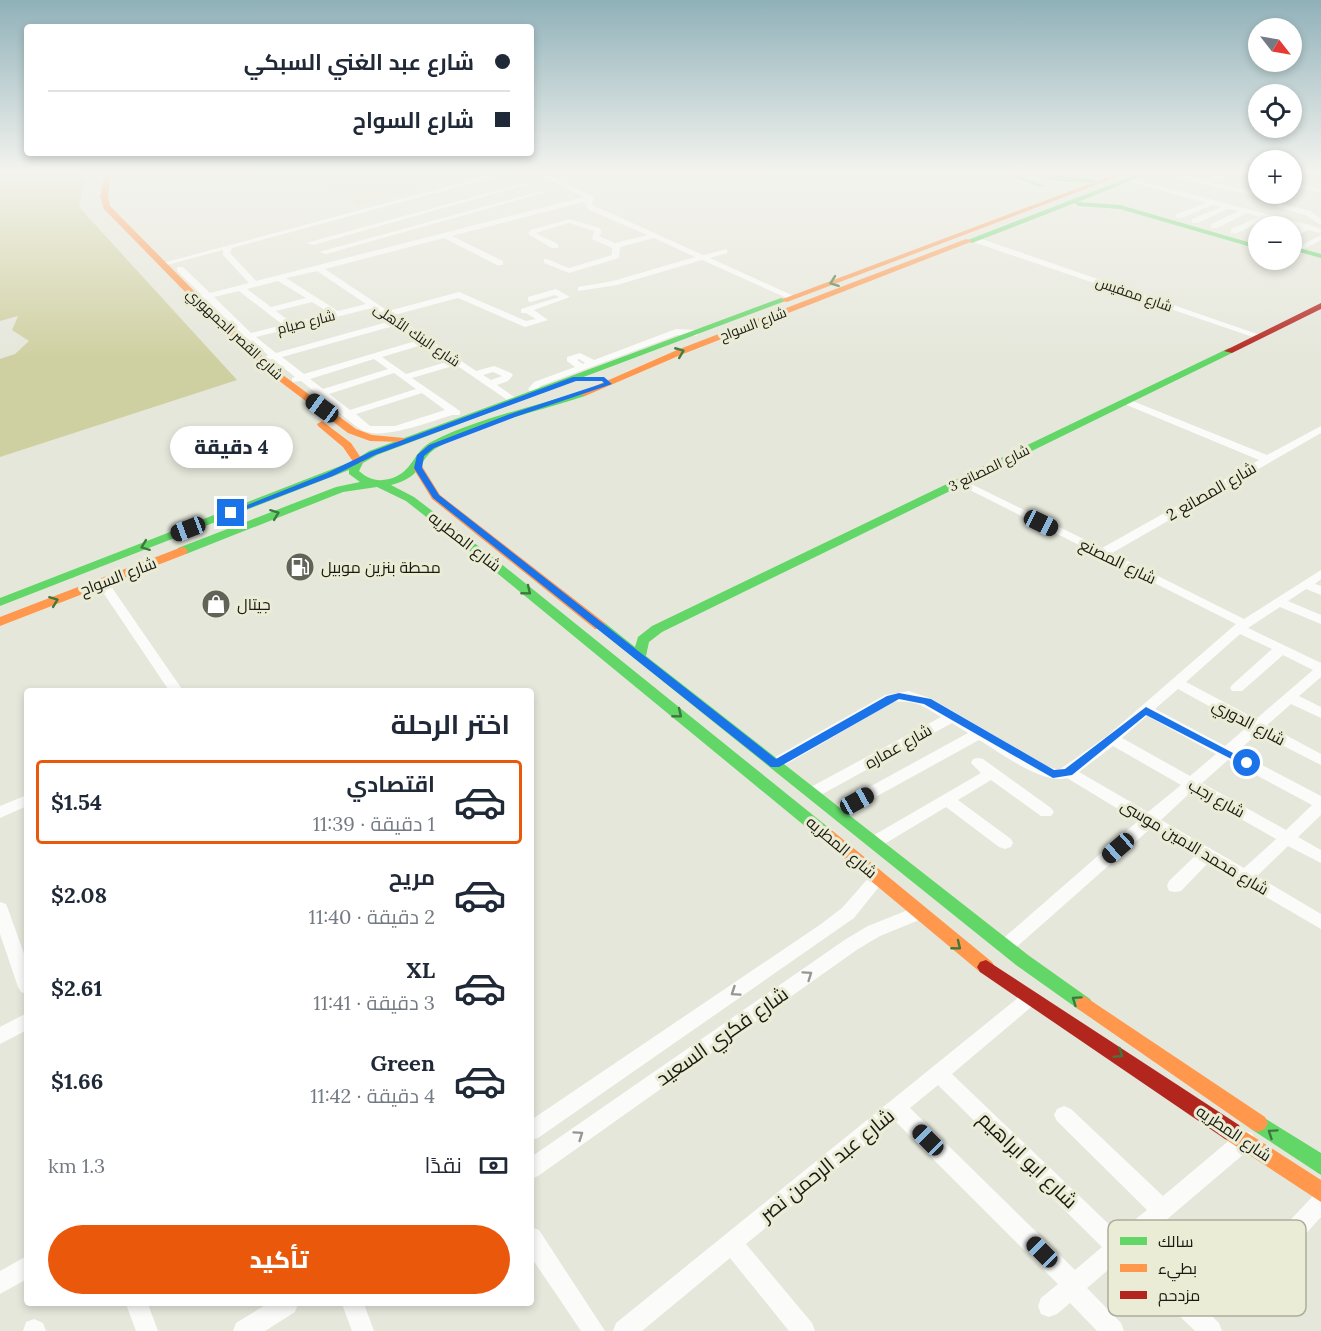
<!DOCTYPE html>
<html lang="ar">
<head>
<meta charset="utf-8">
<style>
	:root { --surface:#fff; --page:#f6f6f7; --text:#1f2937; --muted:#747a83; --line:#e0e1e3; --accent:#ea580c }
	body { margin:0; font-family:Lora,Cairo,serif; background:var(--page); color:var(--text); direction:rtl; height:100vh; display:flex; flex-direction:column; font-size:22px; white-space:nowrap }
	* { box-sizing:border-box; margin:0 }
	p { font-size:20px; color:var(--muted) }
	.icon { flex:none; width:33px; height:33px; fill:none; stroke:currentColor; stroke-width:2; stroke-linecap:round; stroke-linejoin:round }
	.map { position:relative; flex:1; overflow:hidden; direction:ltr }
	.sheet { position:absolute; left:24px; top:688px; width:510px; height:618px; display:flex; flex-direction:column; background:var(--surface); border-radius:6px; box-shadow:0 3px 9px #0003; direction:rtl }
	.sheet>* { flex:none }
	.top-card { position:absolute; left:24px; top:24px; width:510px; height:132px; border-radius:6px; box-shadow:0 3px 9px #0003; direction:rtl; display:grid; align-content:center; height:132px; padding:0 24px; background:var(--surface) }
	.needle { width:39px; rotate:121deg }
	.tools { position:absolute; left:1248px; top:18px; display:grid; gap:12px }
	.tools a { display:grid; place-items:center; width:54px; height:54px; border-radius:50%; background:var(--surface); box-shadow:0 3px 9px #0003; font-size:30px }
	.end { position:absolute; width:27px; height:27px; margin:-14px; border:8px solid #1a73e8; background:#fff; box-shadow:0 0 0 3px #fff }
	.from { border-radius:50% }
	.bubble { position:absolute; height:42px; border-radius:21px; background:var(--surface); box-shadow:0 3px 9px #0003; font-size:20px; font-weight:800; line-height:42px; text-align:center; direction:rtl }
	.car { position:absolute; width:18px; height:36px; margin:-18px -9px; border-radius:8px; box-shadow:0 0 4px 2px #0007; background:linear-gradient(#222 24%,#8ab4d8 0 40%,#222 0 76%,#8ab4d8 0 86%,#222 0) }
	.top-card b { display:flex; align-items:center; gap:21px; height:57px; font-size:22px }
	.top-card b+b { border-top:2px solid var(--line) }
	.top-card i { width:15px; height:15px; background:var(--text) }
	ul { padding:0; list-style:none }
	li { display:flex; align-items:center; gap:18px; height:84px; margin:0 12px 9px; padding:0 12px; border:3px solid transparent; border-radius:6px }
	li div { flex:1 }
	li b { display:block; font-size:22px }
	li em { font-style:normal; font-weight:800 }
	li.active { border-color:var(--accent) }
	li>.icon { width:54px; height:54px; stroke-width:1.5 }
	h2 { padding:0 24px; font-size:27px; line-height:72px }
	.pay { display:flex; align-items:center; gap:15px; height:66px; padding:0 24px; font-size:22px }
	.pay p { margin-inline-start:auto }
	.primary-button { display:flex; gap:12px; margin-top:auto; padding:12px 24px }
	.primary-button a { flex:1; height:69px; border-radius:36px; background:var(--accent); color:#fff; font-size:24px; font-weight:800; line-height:69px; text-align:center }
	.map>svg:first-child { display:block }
	.built { fill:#dedfca }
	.green { fill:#cfd0a1 }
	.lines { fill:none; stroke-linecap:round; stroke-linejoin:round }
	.street { fill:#fbfbfa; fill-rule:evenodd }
	.fast { fill:#63d668; fill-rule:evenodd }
	.slow { fill:#ff974d; fill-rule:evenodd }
	.jam { fill:#b3261e; fill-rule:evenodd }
	.oneway { stroke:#3e783d }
	.oneway2 { stroke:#969692 }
	.route { fill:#1a73e8 }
	.labels { text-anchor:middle; stroke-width:6; stroke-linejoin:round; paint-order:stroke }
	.far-street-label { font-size:14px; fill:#1a1a12; stroke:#ebecd6 }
	.street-label { font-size:16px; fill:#1a1a12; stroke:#ebecd6 }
	.poi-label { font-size:16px; fill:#1a1a12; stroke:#ebecd6; text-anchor:start }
	.near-street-label { font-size:20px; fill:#1a1a12; stroke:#ebecd6 }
	.key { fill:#ebecd6; stroke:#acad9b; stroke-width:1.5 }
	.key-label { font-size:16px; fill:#1a1a12 }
</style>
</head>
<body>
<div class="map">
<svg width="1321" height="1331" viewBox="0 0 1321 1331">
	<rect width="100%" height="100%" fill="#e6e7db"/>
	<polygon class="built" points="301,173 480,173 358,205"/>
	<polygon class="green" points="0,173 86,173 79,207 237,380 0,457 0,359 15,354 29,341 12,330 18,316 0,321"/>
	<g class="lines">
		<g class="street">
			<path d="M498,173H509L232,248L230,253L256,281L584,197L535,173H544L590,195L594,198L592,204L595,206L703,255L727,249V253L710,258L796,297L789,299L702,260L617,285L578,291V287L613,281L695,257L654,238L620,247L619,258L569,273L544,263V259H547L569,268L612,255V248L592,239L594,231L569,223L536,233L558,244V248H552L528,234L530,230L569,219L600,228L602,233L599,236L615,243L647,235L589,210L584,202L452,236L503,261V265H497L444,238L325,269L388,311L459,292L526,321L536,319L526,313H521V309L559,297L555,295L531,302L528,301V297L556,289L570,297L534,310L548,320L525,327L458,298L394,315L476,371L494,366L511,373L513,375L508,381L497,385L520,401L512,403L456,365L412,378L460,411V415H452C432,421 384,440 364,431C352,425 332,406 320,396L312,397L310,395L315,392L301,381L292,382V378L295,377L273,359L265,360L263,358L268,355L248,339L240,340V336L243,335L206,299L194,301V297L202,295L177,271V267H183L210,293L249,283L223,255V250L163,266L159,264ZM317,271L366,304L338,311L286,278ZM278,281L306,298L271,307L247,289ZM239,291L283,325L251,333L214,297ZM312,302L330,313L292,323L276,311ZM372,308L391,321L276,353L256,337ZM397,325L419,340L304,374L282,357ZM425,344L450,361L406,374L382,357ZM374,359L388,369L323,389L310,379ZM493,372L502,376L491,380L483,375ZM394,373L416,389L350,410L329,394ZM422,393L445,410L395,426H370L356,414Z"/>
			<path d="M1168,173C1179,173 1197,181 1207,179C1215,177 1221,173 1230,173L1212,182L1265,194C1254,199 1179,179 1168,173Z"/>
			<polygon points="1247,173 1258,173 1258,177 1248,174"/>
			<polygon points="1297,173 1306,173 1292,180 1292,176"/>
			<polygon points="1129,178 1310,225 1321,229 1321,233 1308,230 1292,238 1292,233 1300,228 1266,219 1237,233 1231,233 1231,229 1259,217 1247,213 1217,228 1211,228 1211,224 1239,211 1228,209 1198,223 1192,223 1192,219 1221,207 1213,205 1182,218 1176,218 1176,214 1206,203 1127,181"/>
			<polygon points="1292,182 1321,189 1321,193 1292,186"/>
			<polygon points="524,183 529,184 313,245 306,243"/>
			<polygon points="541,191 546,192 326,254 319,252"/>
			<polygon points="1280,203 1311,211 1321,219 1321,225 1305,215 1277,207 1277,203"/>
			<polygon points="1321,235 1321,240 1301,251 1294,249"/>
			<polygon points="973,238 979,238 1263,336 1256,338 973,242"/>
			<path d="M676,329L696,330L700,333L696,336L677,335L540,386L538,389L541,393L539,395H533L528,389L534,382L575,367L567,361V357L580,353L594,360ZM579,359L585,363L583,364L577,360Z"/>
			<path d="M1125,398L1267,455L1321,426V433L1112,553L1244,619L1321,570V579L1315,584L1321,586V595L1306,589L1288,601L1321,615V624L1280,607L1248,628L1321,663V677L1299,696L1321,707V718L1291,704L1267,725L1321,754V765L1258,733L1237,752L1321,796V815L1298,837L1321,850V863L1288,846L1257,876L1321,914V929L1208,863L1181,891L1175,892L1169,891L1167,886L1169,881L1196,855L1151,828L1011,952L1005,954L999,952L996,947L999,942L1138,821L1067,778C1042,785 1000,752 979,740L841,816H831L828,812L831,808L968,733L952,723L817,797H807L804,793L807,789L941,717C923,706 915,700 893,702L780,768H770L768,764L770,760L885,695L909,691L932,699L1046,766L1059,770L1107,736L1236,624L954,482L959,479L963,480L1102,548L1259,460L1122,403L1120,401ZM1240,634L1272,649L1232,685L1230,688L1232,691H1242L1283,655L1313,670L1256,719L1186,682ZM1178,689L1247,727L1225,746L1155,709ZM1147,716L1216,754L1190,776L1122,738ZM1113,746L1181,785L1148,812L1079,772ZM1228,760L1312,805L1286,830L1202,783ZM1192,791L1276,839L1244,868L1161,820Z"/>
			<polygon points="102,578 106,579 184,692 170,692 96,582"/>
			<polygon points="978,758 983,759 1051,808 1054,812 1051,816 1041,816 991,780 958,800 1011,839 1013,843 1011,847 1005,849 999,847 946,807 881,846 875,848 869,846 867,842 869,838 981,773 971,763 973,759"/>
			<polygon points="27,795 27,806 0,818 0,806"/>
			<polygon points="878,872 884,874 886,878 854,918 538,1138 531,1140 531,1120 821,924 842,908 872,874"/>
			<polygon points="0,902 6,904 8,909 27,962 27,994 21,992 18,987 0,934"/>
			<polygon points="918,906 924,908 926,913 924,918 880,936 858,949 538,1176 531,1179 531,1157 846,939 868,926"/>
			<path d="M1030,990L1036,993L1039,998L1036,1003L952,1074L1118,1233L1147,1210L1057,1121L1054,1115L1057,1109L1064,1106L1071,1109L1163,1196L1238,1133L1245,1131L1252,1133L1255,1140L1252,1147L1138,1244L1219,1323L1222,1331H1195L1121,1259L1087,1288L1121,1323L1124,1331H1097L1070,1303L1057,1314L1049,1317L1041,1314L1038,1306L1041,1298L1058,1284L895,1121L746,1244L812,1323L815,1331H789L730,1258L642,1331H613L616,1323L1024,993ZM938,1085L1102,1247L1075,1270L910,1108Z"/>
			<polygon points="27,1013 27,1030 0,1044 0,1027"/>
			<polygon points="1321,1192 1321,1217 1242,1304 1234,1307 1226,1304 1223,1296 1226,1288 1314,1195"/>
			<polygon points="531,1227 539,1230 605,1331 581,1331 531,1257"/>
			<polygon points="25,1257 27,1258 27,1279 0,1294 0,1271"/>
			<polygon points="126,1304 148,1304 158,1331 136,1331"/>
			<polygon points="267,1304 298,1304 295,1312 265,1331 233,1331 236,1323"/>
			<polygon points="342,1304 364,1304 374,1331 352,1331"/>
			<polygon points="34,1319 43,1323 46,1331 23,1331 26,1322"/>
		</g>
		<g class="fast">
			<polygon points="1003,173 1012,173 1045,186 1040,187"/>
			<polygon points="1029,173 1094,179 1097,181 1094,183 1056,181"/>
			<polygon points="1141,173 1150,173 1078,202 1120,205 1258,245 1258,249 1120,209 1078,206 1075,203 972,243 965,241"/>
			<polygon points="1292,246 1321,254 1321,258 1292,250"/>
			<path d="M781,298L788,300L377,455L363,463L359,471C368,479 377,482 389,479C414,473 412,451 433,441C479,418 530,408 579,392H585V396C537,412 486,422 440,446C416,458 427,476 391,485L414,497L494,558L829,828L831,832L829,836L823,838L817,836L486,564L406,501L377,487L343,492L186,554H178L176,551L178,548L336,487L360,482L349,474V470L0,606V598L353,461L369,451Z"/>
			<polygon points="1229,348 1232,349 1232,353 662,632 649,642 646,656 1028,955 1090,999 1093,1004 1090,1009 1084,1012 1078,1009 1016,965 594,626 595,623 605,623 635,647 638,637 652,626"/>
			<polygon points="1258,1114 1321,1153 1321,1175 1251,1129 1248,1123 1251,1117"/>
		</g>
		<g class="slow">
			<polygon points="105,173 111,173 108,196 110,206 200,297 280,373 356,429 372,435 404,438 404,442 370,441 348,433 274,377 194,301 104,209 100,196"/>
			<polygon points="1119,173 1128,173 787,302 780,300"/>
			<polygon points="966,239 973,241 683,354 585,396 577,394 677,350"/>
			<polygon points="322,421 351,443 363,461 362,463 354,463 343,447 318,426 317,424"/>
			<polygon points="418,465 422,466 440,495 605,623 606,626 605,629 595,629 432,499 413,468"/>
			<polygon points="182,547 186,548 188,551 186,554 0,626 0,617"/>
			<polygon points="823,826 829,828 992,962 995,967 992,972 986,974 980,972 817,836 815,832 817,828"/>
			<polygon points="1084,996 1265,1117 1268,1123 1265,1129 1258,1132 1251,1129 1078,1009 1075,1004 1078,999"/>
			<polygon points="1232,1123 1321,1180 1321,1202 1225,1139 1222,1132 1225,1125"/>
		</g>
		<g class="jam">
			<polygon points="1321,303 1321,309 1232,353 1224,351"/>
			<polygon points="986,960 1239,1125 1242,1132 1239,1139 1232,1141 1225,1139 980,972 977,967 980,962"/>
		</g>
	</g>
	<defs><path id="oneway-chevron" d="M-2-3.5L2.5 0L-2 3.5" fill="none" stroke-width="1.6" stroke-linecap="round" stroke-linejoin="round" transform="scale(1.5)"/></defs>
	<g class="oneway">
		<use href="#oneway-chevron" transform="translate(834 282) rotate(160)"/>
		<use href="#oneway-chevron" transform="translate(680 352) rotate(-22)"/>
		<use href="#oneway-chevron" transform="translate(275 514) rotate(-21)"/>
		<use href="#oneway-chevron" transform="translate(145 546) rotate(159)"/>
		<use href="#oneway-chevron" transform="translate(527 591) rotate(39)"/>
		<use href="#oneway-chevron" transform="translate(54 601) rotate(-21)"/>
		<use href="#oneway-chevron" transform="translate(678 714) rotate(39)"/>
		<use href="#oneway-chevron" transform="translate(957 946) rotate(39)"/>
		<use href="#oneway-chevron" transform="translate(1076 1000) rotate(-145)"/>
		<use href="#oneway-chevron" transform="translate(1119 1054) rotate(34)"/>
		<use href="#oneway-chevron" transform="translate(1272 1133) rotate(-146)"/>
	</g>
	<g class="oneway2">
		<use href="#oneway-chevron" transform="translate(808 975) rotate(-35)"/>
		<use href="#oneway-chevron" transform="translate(735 992) rotate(146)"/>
		<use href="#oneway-chevron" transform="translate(579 1135) rotate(-35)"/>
	</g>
	<linearGradient id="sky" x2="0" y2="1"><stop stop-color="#90b1b9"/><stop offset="0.48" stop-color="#f4f4ef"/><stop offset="1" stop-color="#f4f4ef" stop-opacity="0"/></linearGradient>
	<rect width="1321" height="359" fill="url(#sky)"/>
	<polygon class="route" points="573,377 604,377 612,384 515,417 434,448 424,456 422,468 439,495 776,759 887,696 899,693 931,699 1054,770 1065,769 1146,707 1252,763 1243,765 1146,715 1072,775 1053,778 924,704 899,699 779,767 771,767 433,498 414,468 417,455 429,445 510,414 604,383 602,381 576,381 375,455 333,476 234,514 227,513 327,473 370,452"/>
	<defs>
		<g id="fuel-disc" transform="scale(1.5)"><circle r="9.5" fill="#616258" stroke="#ebecd6"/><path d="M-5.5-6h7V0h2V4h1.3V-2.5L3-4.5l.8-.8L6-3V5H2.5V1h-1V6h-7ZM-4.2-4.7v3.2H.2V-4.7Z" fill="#fff"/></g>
		<g id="shop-disc" transform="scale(1.5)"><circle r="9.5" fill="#616258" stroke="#ebecd6"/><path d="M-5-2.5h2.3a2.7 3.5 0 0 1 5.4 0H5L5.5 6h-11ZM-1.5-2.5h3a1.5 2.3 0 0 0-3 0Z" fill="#fff"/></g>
	</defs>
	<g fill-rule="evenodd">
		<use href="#fuel-disc" x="300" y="567"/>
		<use href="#shop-disc" x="216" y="604"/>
	</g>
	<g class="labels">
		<g class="far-street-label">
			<text transform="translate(1134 294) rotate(19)" y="5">شارع ممفيس</text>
			<text transform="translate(306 322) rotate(-14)" y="5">شارع صيام</text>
			<text transform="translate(753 324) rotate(-21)" y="5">شارع السواح</text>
			<text transform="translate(235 334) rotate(43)" y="5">شارع القصر الجمهوري</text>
			<text transform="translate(417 335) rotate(34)" y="5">شارع البنك الأهلى</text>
			<text transform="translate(989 468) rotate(-26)" y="5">شارع المصانع 3</text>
		</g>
		<g class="street-label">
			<text transform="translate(1211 491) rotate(-30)" y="6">شارع المصانع 2</text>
			<text transform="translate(465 541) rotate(38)" y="6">شارع المطريه</text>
			<text transform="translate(1118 561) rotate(26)" y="6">شارع المصنع</text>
			<text transform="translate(118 576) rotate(-21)" y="6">شارع السواح</text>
			<text transform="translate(1249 722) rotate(28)" y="6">شارع الدوري</text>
			<text transform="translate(898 746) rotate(-29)" y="6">شارع عماره</text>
			<text transform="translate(1217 798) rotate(29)" y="6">شارع رجب</text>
			<text transform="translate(842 847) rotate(40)" y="6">شارع المطريه</text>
			<text transform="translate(1195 847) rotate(31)" y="6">شارع محمد الامين موسى</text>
			<text transform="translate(1234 1133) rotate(34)" y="6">شارع المطريه</text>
		</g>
		<g class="poi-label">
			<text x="321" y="573">محطة بنزين موبيل</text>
			<text x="237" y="610">جيتال</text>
		</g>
		<g class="near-street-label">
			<text transform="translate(722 1036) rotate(-35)" y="7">شارع فكري السعيد</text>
			<text transform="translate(1028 1160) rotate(44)" y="7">شارع ابو ابراهيم</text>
			<text transform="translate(827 1165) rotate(-39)" y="7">شارع عبد الرحمن نصر</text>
		</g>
	</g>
	<rect x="1108" y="1220" width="198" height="96" rx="9" class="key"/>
	<rect x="1120" y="1237" width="27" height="8" fill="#63d668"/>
	<rect x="1120" y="1264" width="27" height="8" fill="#ff974d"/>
	<rect x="1120" y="1291" width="27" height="8" fill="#b3261e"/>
	<g class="key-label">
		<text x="1158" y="1247">سالك</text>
		<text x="1158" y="1274">بطيء</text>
		<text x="1158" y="1301">مزدحم</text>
	</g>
</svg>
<div class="tools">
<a><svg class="needle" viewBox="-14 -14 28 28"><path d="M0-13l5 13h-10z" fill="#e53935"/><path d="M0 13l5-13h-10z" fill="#747a83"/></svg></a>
<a><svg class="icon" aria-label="locate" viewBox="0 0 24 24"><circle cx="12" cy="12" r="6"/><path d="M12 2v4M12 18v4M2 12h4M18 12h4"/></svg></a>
<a>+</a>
<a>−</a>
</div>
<i class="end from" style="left:1247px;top:763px"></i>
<i class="end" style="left:231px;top:513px"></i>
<div class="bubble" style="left:170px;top:426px;width:123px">4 دقيقة</div>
<i class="car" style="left:322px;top:408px;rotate:306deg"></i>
<i class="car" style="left:1041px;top:523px;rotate:116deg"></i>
<i class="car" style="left:188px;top:529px;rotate:249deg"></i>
<i class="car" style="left:857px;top:801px;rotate:61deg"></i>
<i class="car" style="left:1118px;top:848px;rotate:229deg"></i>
<i class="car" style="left:928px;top:1140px;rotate:315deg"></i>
<i class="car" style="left:1042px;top:1252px;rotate:315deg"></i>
<div class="top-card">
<b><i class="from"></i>شارع عبد الغني السبكي</b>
<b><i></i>شارع السواح</b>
</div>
<section class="sheet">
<h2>اختر الرحلة</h2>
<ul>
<li class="active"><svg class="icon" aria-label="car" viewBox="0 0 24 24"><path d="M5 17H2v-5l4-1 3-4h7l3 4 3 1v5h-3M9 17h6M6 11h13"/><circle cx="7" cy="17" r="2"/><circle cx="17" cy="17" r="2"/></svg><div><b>اقتصادي</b><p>1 دقيقة · 11:39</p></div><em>$1.54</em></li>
<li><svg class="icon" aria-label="car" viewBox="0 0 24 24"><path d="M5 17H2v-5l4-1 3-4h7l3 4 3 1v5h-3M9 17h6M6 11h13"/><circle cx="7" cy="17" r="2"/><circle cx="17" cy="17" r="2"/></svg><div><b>مريح</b><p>2 دقيقة · 11:40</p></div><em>$2.08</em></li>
<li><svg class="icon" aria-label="car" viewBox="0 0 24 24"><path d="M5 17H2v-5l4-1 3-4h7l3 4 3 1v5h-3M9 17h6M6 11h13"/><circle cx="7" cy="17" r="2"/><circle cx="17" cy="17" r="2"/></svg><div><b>XL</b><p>3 دقيقة · 11:41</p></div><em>$2.61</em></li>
<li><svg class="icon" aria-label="car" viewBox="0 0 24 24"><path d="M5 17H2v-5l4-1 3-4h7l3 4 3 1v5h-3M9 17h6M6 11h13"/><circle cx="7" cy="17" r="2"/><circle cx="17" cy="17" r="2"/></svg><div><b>Green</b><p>4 دقيقة · 11:42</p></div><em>$1.66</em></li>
</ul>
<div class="pay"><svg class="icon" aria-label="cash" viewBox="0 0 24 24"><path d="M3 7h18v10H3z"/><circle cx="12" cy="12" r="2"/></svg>نقدًا<p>1.3 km</p></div>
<div class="primary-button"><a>تأكيد</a></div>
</section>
</div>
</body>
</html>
